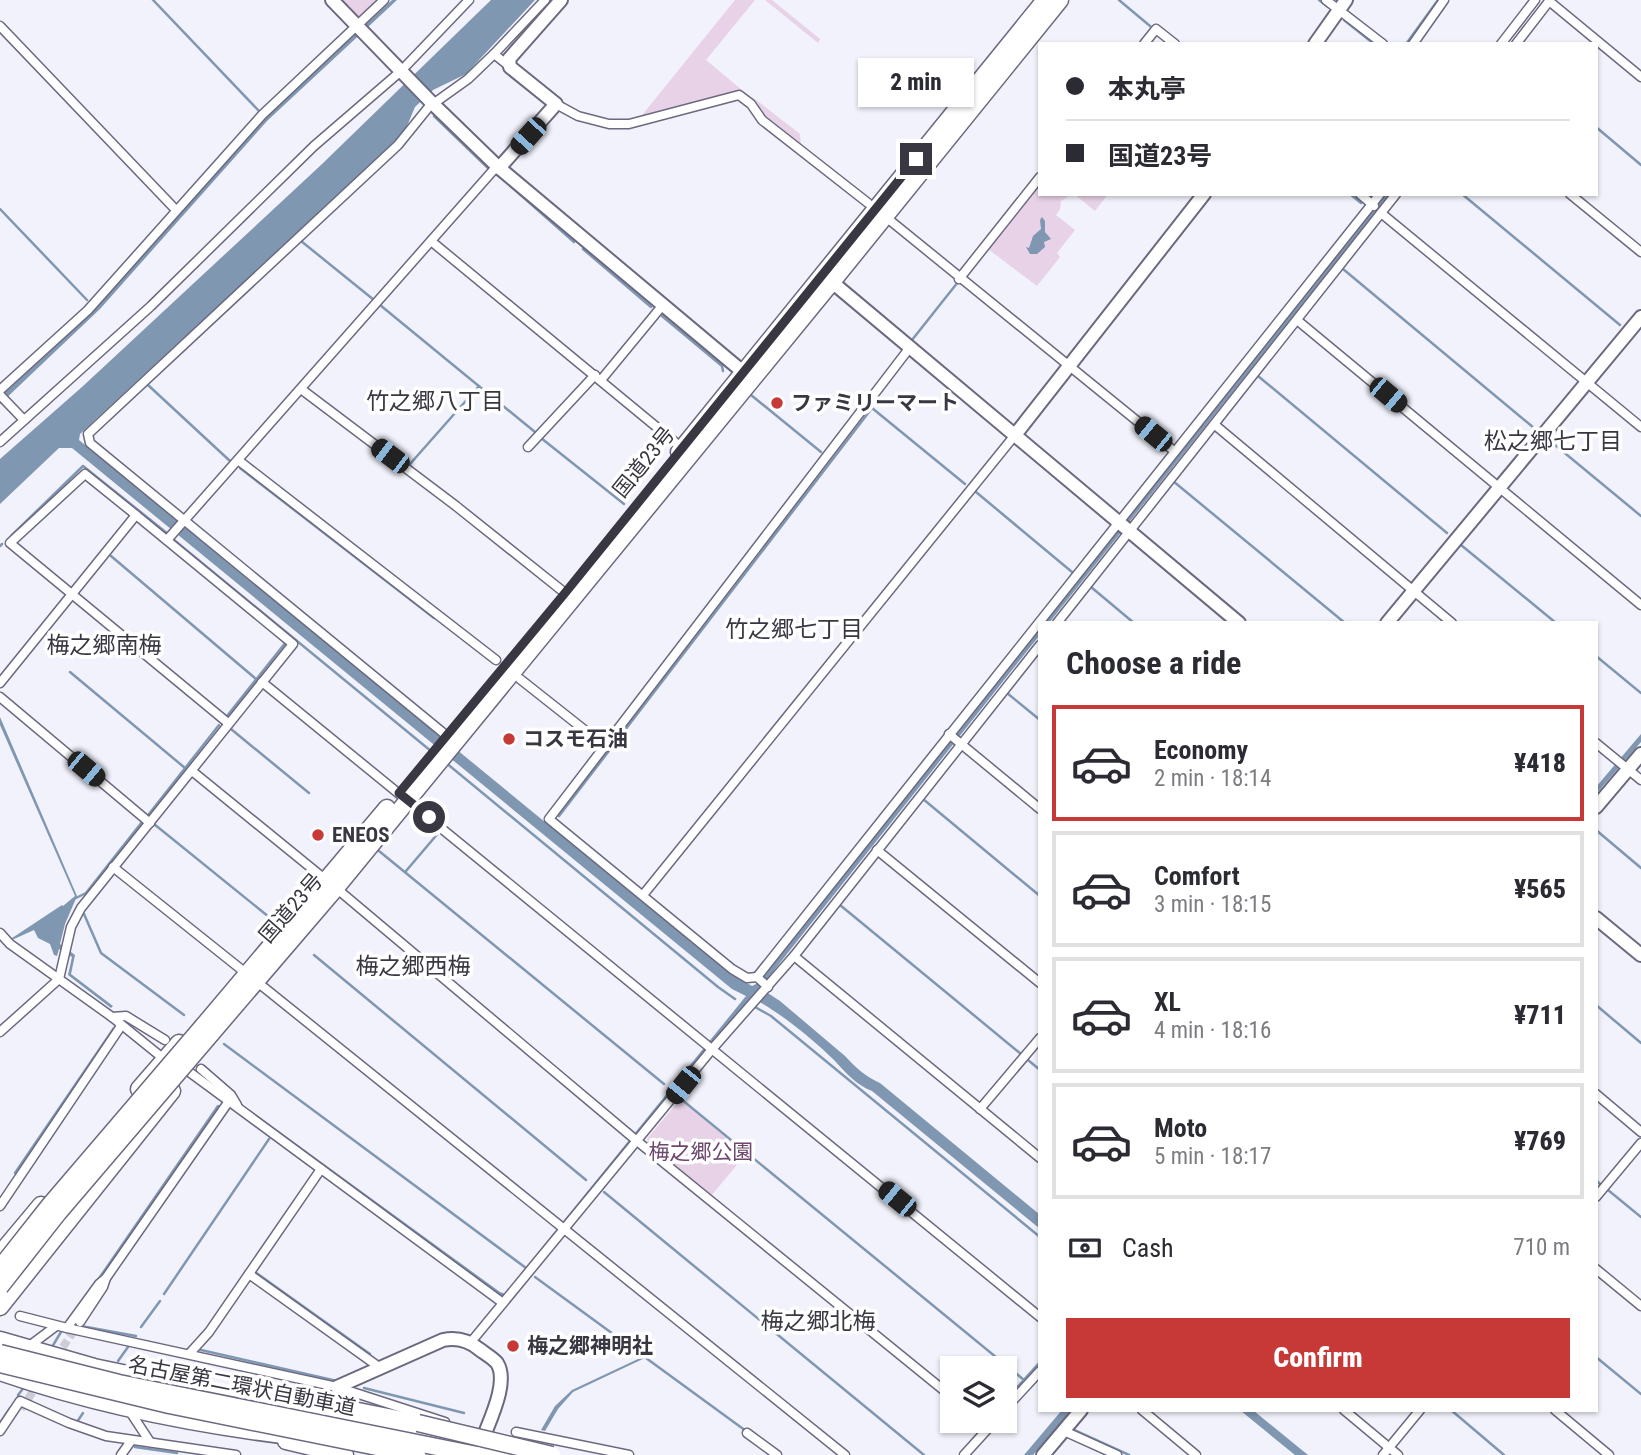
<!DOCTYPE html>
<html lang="en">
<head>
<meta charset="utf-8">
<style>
	:root { --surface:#fff; --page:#f7f7f7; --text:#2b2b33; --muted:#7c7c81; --line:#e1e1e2; --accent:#c73936 }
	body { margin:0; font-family:"Roboto Condensed","Noto Sans JP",sans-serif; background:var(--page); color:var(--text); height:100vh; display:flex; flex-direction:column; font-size:26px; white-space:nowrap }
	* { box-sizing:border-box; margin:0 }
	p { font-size:23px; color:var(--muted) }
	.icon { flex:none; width:38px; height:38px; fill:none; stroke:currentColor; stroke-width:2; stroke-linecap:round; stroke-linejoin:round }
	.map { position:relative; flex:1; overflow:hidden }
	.details { position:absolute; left:1038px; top:621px; width:560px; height:791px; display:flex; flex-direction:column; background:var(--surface); border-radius:0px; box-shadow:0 2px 5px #0004 }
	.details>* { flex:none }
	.banner { position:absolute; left:1038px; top:42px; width:560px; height:154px; border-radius:0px; box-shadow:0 2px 5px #0004; display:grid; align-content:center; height:154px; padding:0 28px; background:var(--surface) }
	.controls { position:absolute; left:940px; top:1356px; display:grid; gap:14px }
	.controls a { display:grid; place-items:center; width:77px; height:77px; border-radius:0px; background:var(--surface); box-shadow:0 2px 5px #0004; font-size:35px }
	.end { position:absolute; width:32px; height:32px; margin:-16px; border:9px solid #383742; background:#fff; box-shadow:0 0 0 4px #fff }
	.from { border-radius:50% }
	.bubble { position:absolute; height:49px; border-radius:0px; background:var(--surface); box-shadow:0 2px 5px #0004; font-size:23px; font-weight:800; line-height:49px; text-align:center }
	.car { position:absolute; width:21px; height:42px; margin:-21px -10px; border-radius:9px; box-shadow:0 0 5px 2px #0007; background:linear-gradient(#222 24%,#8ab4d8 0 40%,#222 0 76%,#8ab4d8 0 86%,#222 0) }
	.banner b { display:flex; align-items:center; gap:24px; height:66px; font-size:26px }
	.banner b+b { border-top:2px solid var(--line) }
	.banner i { width:18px; height:18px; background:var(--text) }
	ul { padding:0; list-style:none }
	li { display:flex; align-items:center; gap:21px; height:116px; margin:0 14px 10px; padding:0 14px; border:4px solid var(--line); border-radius:0px }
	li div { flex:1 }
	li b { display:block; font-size:26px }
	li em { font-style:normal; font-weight:800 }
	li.active { border-color:var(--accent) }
	li>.icon { width:63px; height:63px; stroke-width:1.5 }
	h2 { padding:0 28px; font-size:32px; line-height:84px }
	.pay { display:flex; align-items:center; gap:18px; height:77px; padding:0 28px; font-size:26px }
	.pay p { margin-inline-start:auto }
	.button { display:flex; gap:14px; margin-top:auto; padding:14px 28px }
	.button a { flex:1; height:80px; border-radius:0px; background:var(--accent); color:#fff; font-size:28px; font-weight:800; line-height:80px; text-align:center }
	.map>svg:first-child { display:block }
	.green { fill:#e8d2e7 }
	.water { fill:#7f97b1 }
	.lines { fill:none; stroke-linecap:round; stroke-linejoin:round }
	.stream { stroke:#7f97b1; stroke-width:2.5 }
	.street-tunnel { stroke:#cdcdd7; stroke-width:8; stroke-dasharray:8 4; stroke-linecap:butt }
	.street-casing { stroke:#6b697f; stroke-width:11 }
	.secondary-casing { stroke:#6b697f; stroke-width:16 }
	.highway-casing { stroke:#6b697f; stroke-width:19 }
	.street { stroke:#fff; stroke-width:8 }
	.secondary { stroke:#fff; stroke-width:12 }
	.highway { stroke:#fff; stroke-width:16 }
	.highway-bridge-casing { stroke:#6b697f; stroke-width:19; stroke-linecap:butt }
	.highway-bridge { stroke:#fff; stroke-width:16 }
	.route { stroke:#383742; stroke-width:9 }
	.poi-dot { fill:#c73936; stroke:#fff; stroke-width:2.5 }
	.labels { text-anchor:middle; stroke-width:7; stroke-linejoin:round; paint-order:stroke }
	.poi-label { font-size:21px; font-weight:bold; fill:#383742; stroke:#fff; text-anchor:start }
	.street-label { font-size:21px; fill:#383742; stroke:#fff }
	.park-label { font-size:21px; fill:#6e476d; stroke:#fff }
	.neighbourhood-label { font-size:23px; fill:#383742; stroke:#fff }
</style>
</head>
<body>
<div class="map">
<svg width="1641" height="1455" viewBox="0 0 1641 1455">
	<rect width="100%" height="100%" fill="#f2f2fc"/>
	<g class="green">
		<polygon points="342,0 378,0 359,17"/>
		<polygon points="735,0 755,0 706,60 742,90 639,119"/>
		<polygon points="765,0 772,0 820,39 818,43"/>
		<polygon points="755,99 800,134 801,146 764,116"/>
		<polygon points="1039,182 1040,194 1072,194 1061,201 1060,209 1056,215 1075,230 1057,253 1060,257 1037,286 988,249"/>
		<polygon points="1074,194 1108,194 1095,211"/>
		<polygon points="680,1099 746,1154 711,1196 648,1142 647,1139"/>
	</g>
	<g class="water">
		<polygon points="392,0 397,0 267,121 100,309 0,404 0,397 95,308 265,117"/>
		<path d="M491,0H535L466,74L433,90L415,107L404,133L80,434L79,440L728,972L752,986L756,984L1039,628V636L760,988L780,1001L845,1056C855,1067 866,1077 880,1083L1039,1214V1228L872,1091C856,1085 845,1072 834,1060C816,1042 774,1007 751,998L526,1267L746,996L732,989L72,448H59L0,504V459L82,387L321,165Z"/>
		<polygon points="1385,194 1390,194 1049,623 1044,623"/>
		<polygon points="1042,217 1045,221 1045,232 1051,239 1044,242 1045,247 1037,254 1030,254 1026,247 1029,248 1033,236 1041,229 1040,220"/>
		<polygon points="0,717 77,896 65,924 60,944 75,955 71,974 113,1006 111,1008 68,975 72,957 59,949 57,956 54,955 50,944 38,938 34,930 3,944 62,905 63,906 75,896 0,725"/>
		<polygon points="1641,734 1641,742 1596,794 1596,787"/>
		<polygon points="250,1110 500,1292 506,1294 503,1298 249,1113"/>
		<polygon points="645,1358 573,1392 558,1409 545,1431 541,1430 555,1406 572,1390 638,1359"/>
		<polygon points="1062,1410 1071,1411 1033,1455 1024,1455"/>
		<polygon points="1241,1411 1254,1411 1308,1455 1295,1455"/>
	</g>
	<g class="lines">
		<g class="stream">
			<polyline points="153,0 259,111"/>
			<polyline points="1119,0 1150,26"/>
			<polyline points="1319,0 1328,7"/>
			<polyline points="1344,20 1374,44"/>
			<polyline points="1406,44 1438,0"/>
			<polyline points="434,116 488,168"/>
			<polyline points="1596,127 1641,165"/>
			<polyline points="497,174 574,242"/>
			<polyline points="1350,194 1361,203"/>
			<polyline points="1462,194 1620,325"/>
			<polyline points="0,209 87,300"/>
			<polyline points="301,241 374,300"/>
			<polyline points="583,249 651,307"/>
			<polyline points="1343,269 1534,428"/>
			<polyline points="380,305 535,432"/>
			<polyline points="662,316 722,366 723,371"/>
			<polyline points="912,340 958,282"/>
			<polyline points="1258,376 1447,533"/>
			<polyline points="148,385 230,461"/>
			<polyline points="751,395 821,452"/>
			<polyline points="541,438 624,504"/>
			<polyline points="1549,440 1641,516"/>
			<polyline points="410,464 479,386"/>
			<polyline points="240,468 434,618"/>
			<polyline points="1173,481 1345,623"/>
			<polyline points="976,492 1072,572"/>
			<polyline points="11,536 83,466 168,534"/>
			<polyline points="174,540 437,756"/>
			<polyline points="1461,545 1556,623"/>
			<polyline points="0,546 2,544"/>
			<polyline points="111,556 256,679"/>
			<polyline points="1091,587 1134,623"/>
			<polyline points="1596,656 1641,693"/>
			<polyline points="70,672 185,768"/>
			<polyline points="1007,693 1040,720"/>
			<polyline points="227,716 286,642"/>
			<polyline points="231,729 309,793"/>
			<polyline points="445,762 718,987 735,999"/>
			<polyline points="923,799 1040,896"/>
			<polyline points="149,814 219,725"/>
			<polyline points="559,816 872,408 965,484"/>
			<polyline points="154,824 269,917"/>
			<polyline points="1596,830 1641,868"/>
			<polyline points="379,851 664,1084"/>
			<polyline points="406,871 440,831"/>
			<polyline points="76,898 86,893 142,822"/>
			<polyline points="840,905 1021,1054"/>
			<polyline points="84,914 101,953 184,1015"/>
			<polyline points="314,955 586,1180"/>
			<polyline points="1596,1005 1641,1043"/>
			<polyline points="755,1007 771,1016 1040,1237"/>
			<polyline points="224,1044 526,1268"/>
			<polyline points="1028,1060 1040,1070"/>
			<polyline points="681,1099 1024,1380"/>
			<polyline points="15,1173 114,1028"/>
			<polyline points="1596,1180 1600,1184"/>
			<polyline points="1608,1190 1641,1217"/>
			<polyline points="604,1192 924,1455"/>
			<polyline points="255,1272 370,1354"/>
			<polyline points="535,1277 746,1431"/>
			<polyline points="98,1280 218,1106"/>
			<polyline points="164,1294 269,1139"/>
			<polyline points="81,1326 136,1336"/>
			<polyline points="141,1327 160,1301"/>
			<polyline points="52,1347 61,1332"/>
			<polyline points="201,1350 337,1381"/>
			<polyline points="1596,1357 1641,1394"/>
			<polyline points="118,1361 128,1347"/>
			<polyline points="364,1388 464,1413"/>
			<polyline points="18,1395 25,1386"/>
			<polyline points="1004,1402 1040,1362"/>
			<polyline points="1451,1410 1504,1455"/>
			<polyline points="77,1422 83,1413"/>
			<polyline points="0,1423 10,1408"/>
			<polyline points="1074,1430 1129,1455"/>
			<polyline points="971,1441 981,1430"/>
			<polyline points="135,1447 177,1453"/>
		</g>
		<g class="street-tunnel">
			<polyline points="56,1357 78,1325"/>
			<polyline points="21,1409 39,1383"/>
		</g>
		<g class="street-casing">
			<g id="street">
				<polyline points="1326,0 1383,44"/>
				<polyline points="1549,1 1641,77"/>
				<polyline points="0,26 176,210"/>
				<polyline points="1144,44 1156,29 1175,44"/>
				<polyline points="1413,44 1444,0"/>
				<polyline points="1501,44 1535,0"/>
				<polyline points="1516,44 1550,0"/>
				<polyline points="494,54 545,0"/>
				<polyline points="432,103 398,145 88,434 90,443 447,736"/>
				<polyline points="433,104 468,79 494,54 509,66"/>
				<polyline points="556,104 578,116 609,124 629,124 739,95 751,104 762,120 868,203"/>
				<polyline points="1360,194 1374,206"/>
				<polyline points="1570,194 1641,252"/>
				<polyline points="1381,213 1641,427"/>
				<polyline points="892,222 1174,451"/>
				<polyline points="431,241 682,448"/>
				<polyline points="959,279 1040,177"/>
				<polyline points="1297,320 1641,605"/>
				<polyline points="601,380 662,306"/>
				<polyline points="301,389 456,506 565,593"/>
				<polyline points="0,390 88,310 262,115 384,0"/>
				<polyline points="0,395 24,420"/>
				<polyline points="1215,425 1452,623"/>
				<polyline points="0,442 151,306 314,146 401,71 469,0"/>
				<polyline points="528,447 595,375"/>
				<polyline points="238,460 496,660"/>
				<polyline points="136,515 85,474 10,543 228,723"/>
				<polyline points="167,540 497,166"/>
				<polyline points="1057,623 1396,194"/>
				<polyline points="520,679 606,747"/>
				<polyline points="262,682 1040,1317"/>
				<polyline points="0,683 136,515 293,644 81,908 71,927 59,979 0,1032"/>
				<polyline points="0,697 150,823"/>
				<polyline points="949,734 1040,809"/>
				<polyline points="1596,743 1641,780"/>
				<polyline points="192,771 326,880"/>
				<polyline points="877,850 1040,983"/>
				<polyline points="113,867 247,974"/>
				<polyline points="336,888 637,1141 952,1397"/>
				<polyline points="643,895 1015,435"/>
				<polyline points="0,933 10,944 112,1017 164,1059"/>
				<polyline points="794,956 1040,1158"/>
				<polyline points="757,977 1380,194"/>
				<polyline points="256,981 845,1455"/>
				<polyline points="768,987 757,977 747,978 732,969 549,819 911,346"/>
				<polyline points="112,1017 126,1016 165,1040"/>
				<polyline points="201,1069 231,1095 237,1105"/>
				<polyline points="188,1071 503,1303"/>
				<polyline points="1596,1094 1641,1132"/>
				<polyline points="980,1109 1040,1038"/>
				<polyline points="1596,1197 1641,1143"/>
				<polyline points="0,1206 121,1026"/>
				<polyline points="1596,1269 1641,1306"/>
				<polyline points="249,1274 379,1367"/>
				<polyline points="20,1316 67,1328 337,1387 445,1422"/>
				<polyline points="80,1322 103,1287 106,1278"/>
				<polyline points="67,1328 99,1284 106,1278 229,1101"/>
				<polyline points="471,1342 713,1048 794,956 1040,645"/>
				<polyline points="28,1347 56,1326"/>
				<polyline points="190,1353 209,1332 321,1169"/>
				<polyline points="129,1410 150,1442"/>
				<polyline points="1004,1410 1040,1371"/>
				<polyline points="1142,1410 1196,1455"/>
				<polyline points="1344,1410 1398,1455"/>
				<polyline points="1555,1410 1609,1455"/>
				<polyline points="0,1431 20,1401 69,1423 106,1436 236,1455"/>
				<polyline points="1064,1431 1117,1455"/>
				<polyline points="516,1432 629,1455"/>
				<polyline points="747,1433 777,1455"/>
				<polyline points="121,1455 131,1441"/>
				<polyline points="964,1455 995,1421"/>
				<polyline points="1383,1455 1420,1410"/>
			</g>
		</g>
		<g class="secondary-casing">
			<g id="secondary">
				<polyline points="332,0 432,103 497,166 749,377"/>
				<polyline points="1315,44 1346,0"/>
				<polyline points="499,168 556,104 510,67 509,59 561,0"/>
				<polyline points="826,277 1239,623"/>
				<polyline points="1015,435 1204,194"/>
				<polyline points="1387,623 1641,317"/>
				<polyline points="1596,807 1641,754"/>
				<polyline points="1596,918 1641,955"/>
				<path d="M337,1387L443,1340C457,1337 468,1340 479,1349C484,1353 493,1358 497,1363C510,1383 487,1425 481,1444"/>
				<polyline points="1043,1455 1081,1410"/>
			</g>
		</g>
		<g class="highway-casing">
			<g id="highway">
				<polyline points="679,452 1045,0"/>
				<polyline points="203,1026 387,808"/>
				<polyline points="211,1034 336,888 832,282 1060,0"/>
				<polyline points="139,1089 179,1043"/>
				<polyline points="0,1254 41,1205"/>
				<polyline points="0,1307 172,1091"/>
				<polyline points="0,1340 94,1367 515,1455"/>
				<path d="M0,1372C98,1406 196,1425 298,1437"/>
				<polyline points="313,1402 418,1423"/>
				<polyline points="286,1441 345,1455"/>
			</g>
		</g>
		<use href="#street" class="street"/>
		<use href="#secondary" class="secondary"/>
		<use href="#highway" class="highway"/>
		<g class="highway-bridge-casing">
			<g id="highway-bridge">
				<polyline points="0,1268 49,1206 203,1026"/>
				<polyline points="0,1287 59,1212 211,1034"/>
				<polyline points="0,1353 119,1383 477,1455"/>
				<polyline points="0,1364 169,1405 417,1455"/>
				<polyline points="418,1423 552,1455"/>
			</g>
		</g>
		<use href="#highway-bridge" class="highway-bridge"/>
	</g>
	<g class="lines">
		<polyline class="route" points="429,817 399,793 565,593 916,159"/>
	</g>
	<g class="poi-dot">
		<circle cx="777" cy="403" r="7"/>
		<circle cx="509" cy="739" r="7"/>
		<circle cx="318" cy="835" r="7"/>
		<circle cx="513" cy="1346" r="7"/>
	</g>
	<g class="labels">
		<g class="poi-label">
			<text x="791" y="410">ファミリーマート</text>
			<text x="523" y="746">コスモ石油</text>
			<text x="332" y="842">ENEOS</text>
			<text x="527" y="1353">梅之郷神明社</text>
		</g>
		<g class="street-label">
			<text transform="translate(644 462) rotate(-51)" y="7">国道23号</text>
			<text transform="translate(291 908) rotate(-49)" y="7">国道23号</text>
			<text transform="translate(242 1386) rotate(11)" y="7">名古屋第二環状自動車道</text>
		</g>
		<g class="park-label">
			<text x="701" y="1159">梅之郷公園</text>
		</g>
		<g class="neighbourhood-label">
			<text x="435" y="409">竹之郷八丁目</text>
			<text x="1553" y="449">松之郷七丁目</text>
			<text x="794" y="637">竹之郷七丁目</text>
			<text x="104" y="653">梅之郷南梅</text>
			<text x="413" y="974">梅之郷西梅</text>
			<text x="818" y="1329">梅之郷北梅</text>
		</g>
	</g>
</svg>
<div class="controls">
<a><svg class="icon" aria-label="layers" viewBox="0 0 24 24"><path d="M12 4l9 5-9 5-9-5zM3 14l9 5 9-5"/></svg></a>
</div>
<i class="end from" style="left:429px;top:817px"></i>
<i class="end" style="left:916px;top:159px"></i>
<div class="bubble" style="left:858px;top:58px;width:116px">2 min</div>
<i class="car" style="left:528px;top:136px;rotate:222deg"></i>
<i class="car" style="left:1388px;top:395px;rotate:130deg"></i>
<i class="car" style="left:1153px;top:434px;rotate:309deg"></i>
<i class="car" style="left:390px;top:456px;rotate:307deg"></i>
<i class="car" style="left:86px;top:769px;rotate:130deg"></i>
<i class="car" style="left:683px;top:1085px;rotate:219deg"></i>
<i class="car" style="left:897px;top:1199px;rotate:309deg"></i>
<div class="banner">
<b><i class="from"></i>本丸亭</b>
<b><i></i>国道23号</b>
</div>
<section class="details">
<h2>Choose a ride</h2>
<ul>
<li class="active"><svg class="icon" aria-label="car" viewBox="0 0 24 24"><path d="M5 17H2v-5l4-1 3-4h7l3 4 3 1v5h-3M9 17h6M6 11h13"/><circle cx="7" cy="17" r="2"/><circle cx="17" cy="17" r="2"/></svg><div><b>Economy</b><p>2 min · 18:14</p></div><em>¥418</em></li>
<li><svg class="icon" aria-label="car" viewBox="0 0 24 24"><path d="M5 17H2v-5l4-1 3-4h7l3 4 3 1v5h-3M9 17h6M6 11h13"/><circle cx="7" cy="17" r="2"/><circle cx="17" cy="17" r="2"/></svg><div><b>Comfort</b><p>3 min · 18:15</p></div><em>¥565</em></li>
<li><svg class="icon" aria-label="car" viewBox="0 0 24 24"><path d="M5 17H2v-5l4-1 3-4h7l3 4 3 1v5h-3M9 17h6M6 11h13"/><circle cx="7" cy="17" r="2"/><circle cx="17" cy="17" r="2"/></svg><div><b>XL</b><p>4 min · 18:16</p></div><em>¥711</em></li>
<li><svg class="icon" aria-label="car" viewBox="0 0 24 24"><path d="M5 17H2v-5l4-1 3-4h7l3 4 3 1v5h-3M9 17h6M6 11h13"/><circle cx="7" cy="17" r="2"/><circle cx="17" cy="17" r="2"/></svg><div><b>Moto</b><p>5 min · 18:17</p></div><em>¥769</em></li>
</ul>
<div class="pay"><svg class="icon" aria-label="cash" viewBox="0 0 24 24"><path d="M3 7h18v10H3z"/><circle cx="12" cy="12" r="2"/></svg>Cash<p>710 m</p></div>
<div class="button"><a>Confirm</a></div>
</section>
</div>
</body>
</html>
